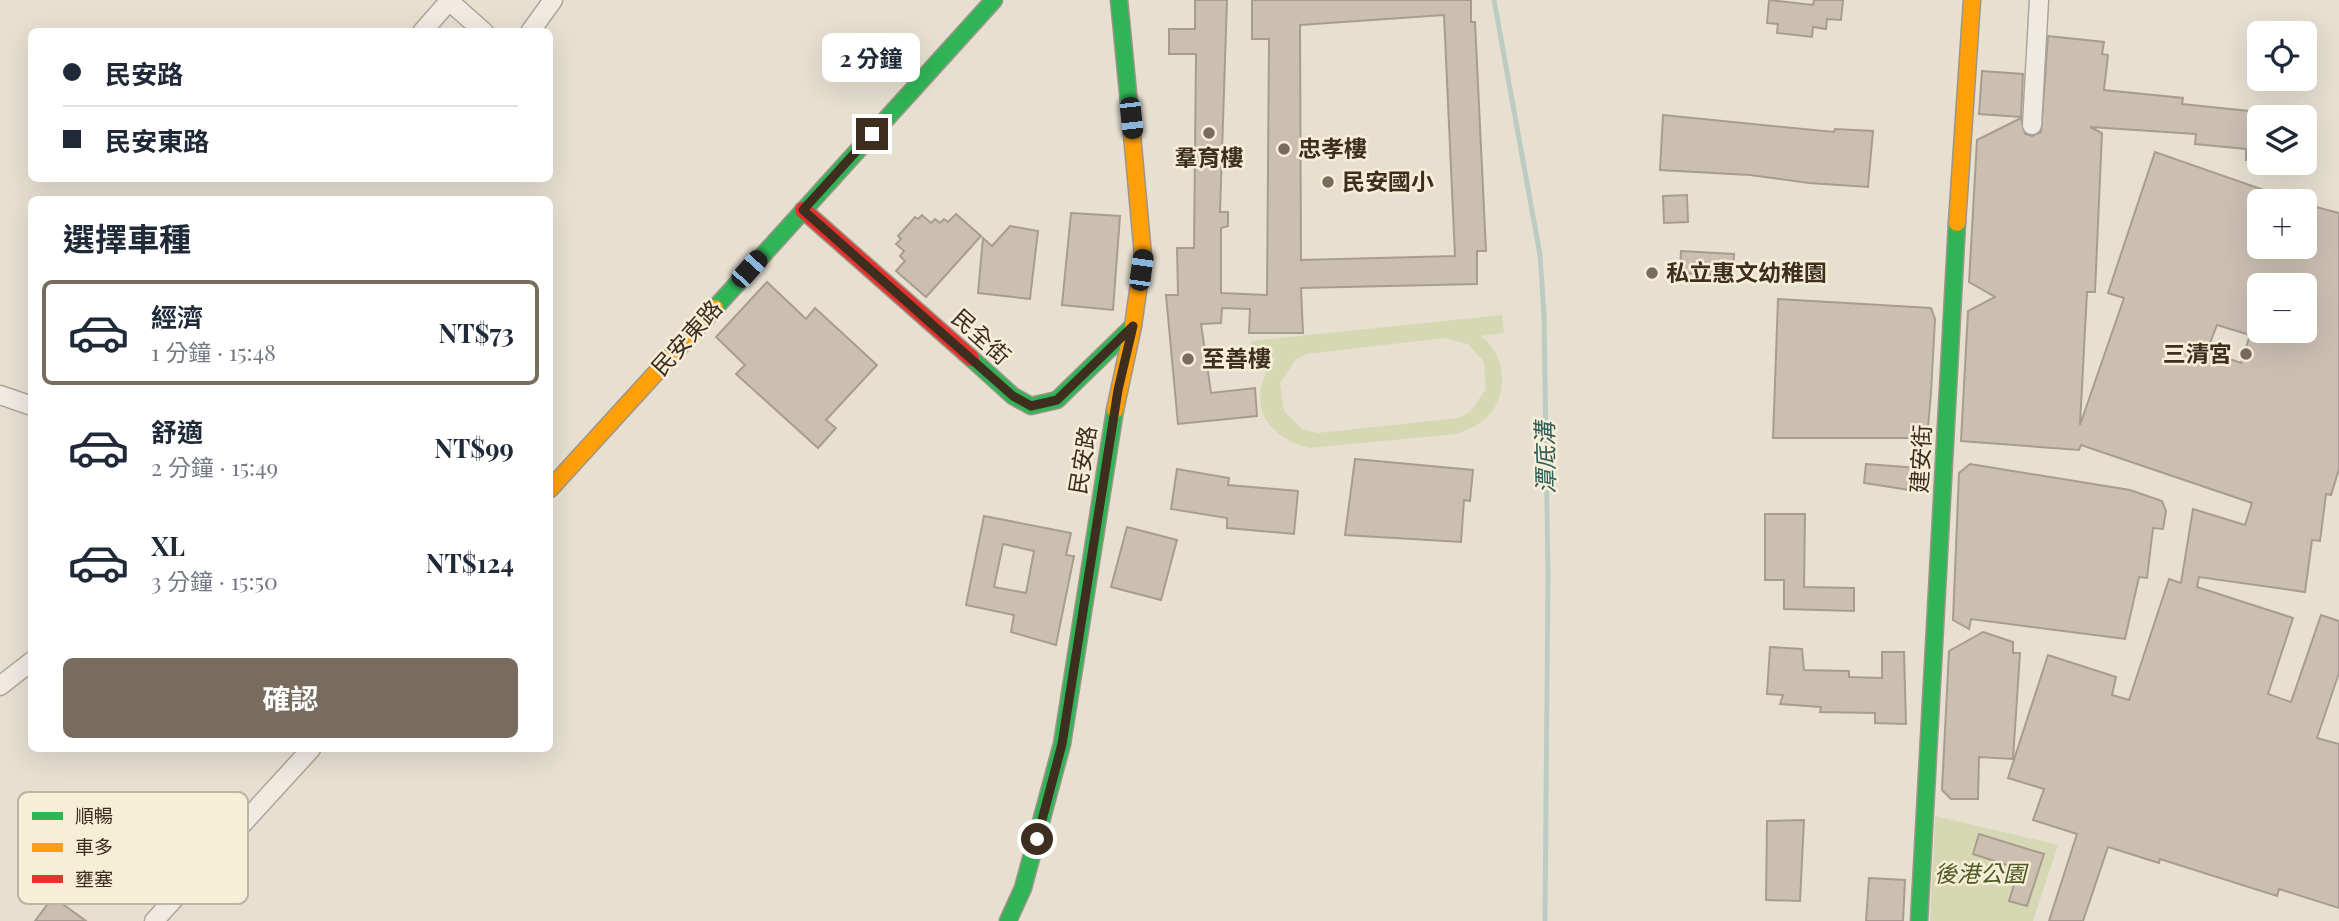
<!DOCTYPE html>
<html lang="zh-TW">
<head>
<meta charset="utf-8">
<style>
	:root { --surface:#fff; --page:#f6f6f7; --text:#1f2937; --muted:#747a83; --line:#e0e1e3; --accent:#786c5e }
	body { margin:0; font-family:"Playfair Display","Noto Sans TC",serif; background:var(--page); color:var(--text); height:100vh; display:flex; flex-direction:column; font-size:26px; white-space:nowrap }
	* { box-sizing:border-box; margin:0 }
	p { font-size:23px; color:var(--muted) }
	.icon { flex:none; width:38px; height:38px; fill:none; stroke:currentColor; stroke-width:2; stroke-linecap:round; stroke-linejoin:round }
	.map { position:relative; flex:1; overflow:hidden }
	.sheet { position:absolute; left:28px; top:196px; width:525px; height:556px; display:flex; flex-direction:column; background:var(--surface); border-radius:10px; box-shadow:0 7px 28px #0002 }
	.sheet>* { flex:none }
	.banner { position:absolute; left:28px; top:28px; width:525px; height:154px; border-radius:10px; box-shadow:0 7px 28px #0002; display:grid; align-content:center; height:154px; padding:0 35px; background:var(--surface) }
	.tools { position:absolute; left:2247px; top:21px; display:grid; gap:14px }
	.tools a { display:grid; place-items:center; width:70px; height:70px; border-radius:10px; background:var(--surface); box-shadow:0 7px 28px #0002; font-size:35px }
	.end { position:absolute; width:32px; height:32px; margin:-16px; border:9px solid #3d2e20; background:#fff; box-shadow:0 0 0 4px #fff }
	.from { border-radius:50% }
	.bubble { position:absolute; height:49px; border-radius:10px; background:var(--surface); box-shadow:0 7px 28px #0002; font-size:23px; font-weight:700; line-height:49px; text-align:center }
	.car { position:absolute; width:21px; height:42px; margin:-21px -10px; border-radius:9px; box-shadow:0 0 5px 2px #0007; background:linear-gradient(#222 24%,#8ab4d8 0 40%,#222 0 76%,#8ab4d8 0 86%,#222 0) }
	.banner b { display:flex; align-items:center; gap:24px; height:66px; font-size:26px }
	.banner b+b { border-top:2px solid var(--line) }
	.banner i { width:18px; height:18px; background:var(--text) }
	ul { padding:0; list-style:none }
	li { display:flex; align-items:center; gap:21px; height:105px; margin:0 14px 10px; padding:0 21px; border:4px solid transparent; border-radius:10px }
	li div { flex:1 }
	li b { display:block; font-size:26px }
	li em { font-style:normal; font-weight:700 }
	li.active { border-color:var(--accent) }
	li>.icon { width:63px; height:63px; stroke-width:1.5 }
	h2 { padding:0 35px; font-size:32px; line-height:84px }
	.button { display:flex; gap:14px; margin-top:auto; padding:14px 35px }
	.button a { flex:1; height:80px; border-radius:10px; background:var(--accent); color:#fff; font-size:28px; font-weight:700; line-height:80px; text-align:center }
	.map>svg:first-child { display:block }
	.green { fill:#d6d7b3; fill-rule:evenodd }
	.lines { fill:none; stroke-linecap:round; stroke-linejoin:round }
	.stream { stroke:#bcccc2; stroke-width:5 }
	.building { fill:#cbbfb2; stroke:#a89c90; stroke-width:2; fill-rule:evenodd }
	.street-casing { stroke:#ada599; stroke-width:21 }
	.fast-casing { stroke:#9c958a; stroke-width:19 }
	.slow-casing { stroke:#9c958a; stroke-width:19 }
	.jam-casing { stroke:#9c958a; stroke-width:19 }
	.street { stroke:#efebe3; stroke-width:18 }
	.fast { stroke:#30b455; stroke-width:16 }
	.slow { stroke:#ff9f0a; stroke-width:16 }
	.jam { stroke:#e5322d; stroke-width:16 }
	.route { stroke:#3d2e20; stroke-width:9 }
	.poi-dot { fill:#786c5e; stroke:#f7eed8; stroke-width:2.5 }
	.labels { text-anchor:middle; stroke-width:5; stroke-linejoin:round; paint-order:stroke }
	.poi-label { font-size:23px; font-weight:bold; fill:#3d2e20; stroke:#f7eed8; text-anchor:start }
	.street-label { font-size:23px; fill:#3d2e20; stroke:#f7eed8 }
	.park-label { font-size:23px; font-style:italic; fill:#4d5a26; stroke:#f7eed8 }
	.water-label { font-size:24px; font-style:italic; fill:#2f5d5a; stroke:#f7eed8 }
	.key { fill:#f7eed8; stroke:#bfb4a1; stroke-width:2 }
	.key-label { font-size:19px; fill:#3d2e20 }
</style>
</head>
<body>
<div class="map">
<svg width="2339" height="921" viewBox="0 0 2339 921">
	<rect width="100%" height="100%" fill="#e7e0d1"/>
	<g class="green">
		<path d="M1502,315L1504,333L1480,336C1505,352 1510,392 1489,415C1480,425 1469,429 1456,434L1309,448C1263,437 1244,398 1276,358L1253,360L1251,341ZM1444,338L1468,344L1484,362L1486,389L1470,412L1458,418L1318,433L1303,430L1284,411L1280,383L1296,359L1307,354Z"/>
		<polygon points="1935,816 2058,845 2033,921 1930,921"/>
	</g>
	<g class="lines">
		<polyline class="stream" points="1494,0 1540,255 1544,315 1548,576 1545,921"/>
	</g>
	<g class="building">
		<path d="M1195,0H1227L1220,212H1228V226L1221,228V293L1267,295L1269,39H1252V0H1471V22H1475L1486,251H1477V284L1301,288L1303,333H1249L1250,309L1222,308L1221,323L1201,324L1211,393L1255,388L1257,416L1178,424L1166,295H1178L1177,248H1194L1196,54H1169V29H1195ZM1444,15L1455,256L1301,260L1300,25Z"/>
		<polygon points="1769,0 1813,5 1814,0 1843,0 1841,20 1827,19 1826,29 1813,27 1812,37 1777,33 1778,24 1767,23"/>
		<path d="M2048,36L2104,42L2102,54L2108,55L2104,90L2183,98L2182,104L2259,112V161L2246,160V149L2195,144L2196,134L2090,127L2102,133L2095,292H2087L2080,425L2124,298L2108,293L2155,152L2264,190L2259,201V230L2253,247H2289L2305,252V204L2339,213V469L2331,495L2326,494L2320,541L2312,540L2305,592L2199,577L2197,587L2293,618L2268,694L2291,702L2321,615L2339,621V673L2317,738L2339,744V908L2279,889L2277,896L2160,859L2159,863L2108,847L2083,921H2049L2077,834L2033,820L2044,789L2008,778L2048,655L2116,677L2112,695L2129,700L2169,579L2181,583L2193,509L2245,525L2252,503L2081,445L2079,450L1961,441L1968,311L1995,297L1969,282L1977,140L2021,118L2025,134L2032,136L2041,132ZM2259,285H2310L2305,302V331H2259ZM2217,325L2250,335L2241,363L2207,351Z"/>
		<polygon points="1982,71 2023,74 2021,117 1979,114"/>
		<polygon points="1663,115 1834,132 1835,129 1873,131 1868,187 1809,183 1750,175 1660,170"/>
		<polygon points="1687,195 1688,222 1664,223 1663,196"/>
		<polygon points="1071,213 1120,216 1113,310 1062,305"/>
		<polygon points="956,214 981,236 926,297 896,271 905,261 900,256 904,251 896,244 901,239 898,236 915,217 918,219 922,215 931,223 935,219 940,223 944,219 948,222"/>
		<polygon points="1010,226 1038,231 1030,299 978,293 983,238 992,246"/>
		<polygon points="1681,251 1734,254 1733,276 1680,273"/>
		<polygon points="767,282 806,319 815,308 877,365 826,420 836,428 818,448 736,374 745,365 716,337"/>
		<polygon points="1778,299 1931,308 1935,319 1931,393 1928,428 1923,438 1773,438"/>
		<polygon points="1355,459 1473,470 1470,501 1464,500 1461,542 1345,535"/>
		<polygon points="1866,464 1918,468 1916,491 1864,483"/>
		<polygon points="1970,464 2130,490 2162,501 2166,511 2163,529 2153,528 2147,578 2139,577 2125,639 1971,619 1969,629 1953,620 1959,473"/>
		<polygon points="1177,469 1229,478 1228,485 1298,491 1294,534 1227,528 1227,518 1171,509"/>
		<polygon points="1765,514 1805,514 1804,587 1854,588 1854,611 1784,609 1784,580 1765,580"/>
		<path d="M984,516L1071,533L1066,555L1074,556L1056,645L1011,632L1014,615L966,605ZM1003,544L1034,551L1026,593L994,587Z"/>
		<polygon points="1127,527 1177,540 1161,600 1111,587"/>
		<polygon points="1983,632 2013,642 2013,653 2020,653 2013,759 1979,757 1978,799 1951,799 1942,790 1949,651"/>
		<polygon points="1770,647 1802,649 1804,670 1849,671 1849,677 1882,678 1882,652 1904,652 1906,724 1875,723 1875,713 1820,712 1821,707 1780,704 1783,695 1767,694"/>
		<polygon points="1804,820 1800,901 1766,900 1767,821"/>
		<polygon points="1979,834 2044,854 2027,906 2009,901 2019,869 1973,854"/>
		<polygon points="1869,878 1905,880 1903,921 1866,921"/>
		<polygon points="53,897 86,921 35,921"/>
	</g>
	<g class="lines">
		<g class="street-casing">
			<g id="street">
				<polyline points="448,0 484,32"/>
				<polyline points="422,32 450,0"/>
				<polyline points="530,32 553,0"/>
				<polyline points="2032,125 2039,0"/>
				<polyline points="0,395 32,406"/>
				<polyline points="0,686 32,661"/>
				<polyline points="154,921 311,749"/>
			</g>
		</g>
		<g class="fast-casing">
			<g id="fast">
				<polyline points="1119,0 1132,134"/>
				<polyline points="715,308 994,0"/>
				<polyline points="971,358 1013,396 1031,406 1057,400 1133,326"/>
				<polyline points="1008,921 1023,888 1062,744 1115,410"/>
				<polyline points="1919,921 1957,223"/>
			</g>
		</g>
		<g class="slow-casing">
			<g id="slow">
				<polyline points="1957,223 1972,0"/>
				<polyline points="1115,410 1133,326 1143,256 1132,134"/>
				<polyline points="550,489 715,308"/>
			</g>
		</g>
		<g class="jam-casing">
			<polyline id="jam" points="803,210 971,358"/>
		</g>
		<use href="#street" class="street"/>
		<use href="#fast" class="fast"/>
		<use href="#slow" class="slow"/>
		<use href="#jam" class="jam"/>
	</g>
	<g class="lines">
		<polyline class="route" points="872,134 803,210 1013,396 1031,406 1057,400 1133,326 1118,390 1062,744 1037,839"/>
	</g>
	<g class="poi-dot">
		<circle cx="1209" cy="133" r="7"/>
		<circle cx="1284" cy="149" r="7"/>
		<circle cx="1328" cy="182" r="7"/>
		<circle cx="1652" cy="273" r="7"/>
		<circle cx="2246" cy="354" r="7"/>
		<circle cx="1188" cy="359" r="7"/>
	</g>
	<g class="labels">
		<g class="poi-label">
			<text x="1298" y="157">忠孝樓</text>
			<text x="1209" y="166" text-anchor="middle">羣育樓</text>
			<text x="1342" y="190">民安國小</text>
			<text x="1666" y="281">私立惠文幼稚園</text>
			<text x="2232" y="362" text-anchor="end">三清宮</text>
			<text x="1202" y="367">至善樓</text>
		</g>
		<g class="street-label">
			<text transform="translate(981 337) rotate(42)" y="8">民全街</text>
			<text transform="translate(687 338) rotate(-48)" y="8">民安東路</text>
			<text transform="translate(1921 459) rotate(-87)" y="8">建安街</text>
			<text transform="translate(1083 460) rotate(-81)" y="8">民安路</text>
		</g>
		<g class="park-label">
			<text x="1980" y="882">後港公園</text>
		</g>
		<g class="water-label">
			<text transform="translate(1546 458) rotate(-91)" y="8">潭底溝</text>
		</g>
	</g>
	<rect x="18" y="792" width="230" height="112" rx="10" class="key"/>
	<rect x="32" y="812" width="31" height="8" fill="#30b455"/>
	<rect x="32" y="843" width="31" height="9" fill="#ff9f0a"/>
	<rect x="32" y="875" width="31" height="8" fill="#e5322d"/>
	<g class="key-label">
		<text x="75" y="823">順暢</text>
		<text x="75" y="854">車多</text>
		<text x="75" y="886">壅塞</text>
	</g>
</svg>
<div class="tools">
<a><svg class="icon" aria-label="locate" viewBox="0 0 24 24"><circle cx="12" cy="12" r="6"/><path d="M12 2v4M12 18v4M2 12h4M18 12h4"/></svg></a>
<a><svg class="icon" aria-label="layers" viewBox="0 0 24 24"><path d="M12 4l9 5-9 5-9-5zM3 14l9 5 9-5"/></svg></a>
<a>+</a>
<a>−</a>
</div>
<i class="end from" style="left:1037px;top:839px"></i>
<i class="end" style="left:872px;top:134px"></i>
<div class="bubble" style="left:822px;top:33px;width:98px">2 分鐘</div>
<i class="car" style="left:1131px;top:118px;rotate:174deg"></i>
<i class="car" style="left:749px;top:269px;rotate:42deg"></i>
<i class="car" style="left:1141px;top:270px;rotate:8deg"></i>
<div class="banner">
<b><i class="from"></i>民安路</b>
<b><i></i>民安東路</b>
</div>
<section class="sheet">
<h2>選擇車種</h2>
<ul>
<li class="active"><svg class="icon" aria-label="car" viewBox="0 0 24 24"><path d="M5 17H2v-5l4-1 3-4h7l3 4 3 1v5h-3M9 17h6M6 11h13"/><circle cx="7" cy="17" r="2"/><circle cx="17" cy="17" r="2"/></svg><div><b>經濟</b><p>1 分鐘 · 15:48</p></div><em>NT$73</em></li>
<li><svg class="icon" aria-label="car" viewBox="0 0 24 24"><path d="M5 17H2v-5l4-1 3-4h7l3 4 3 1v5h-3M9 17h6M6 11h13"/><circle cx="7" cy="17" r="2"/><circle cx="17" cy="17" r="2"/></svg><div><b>舒適</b><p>2 分鐘 · 15:49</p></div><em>NT$99</em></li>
<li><svg class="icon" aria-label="car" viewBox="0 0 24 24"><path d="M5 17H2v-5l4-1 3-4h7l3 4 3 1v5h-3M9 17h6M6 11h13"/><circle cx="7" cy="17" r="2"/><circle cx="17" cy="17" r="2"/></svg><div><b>XL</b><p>3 分鐘 · 15:50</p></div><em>NT$124</em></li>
</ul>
<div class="button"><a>確認</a></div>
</section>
</div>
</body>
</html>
